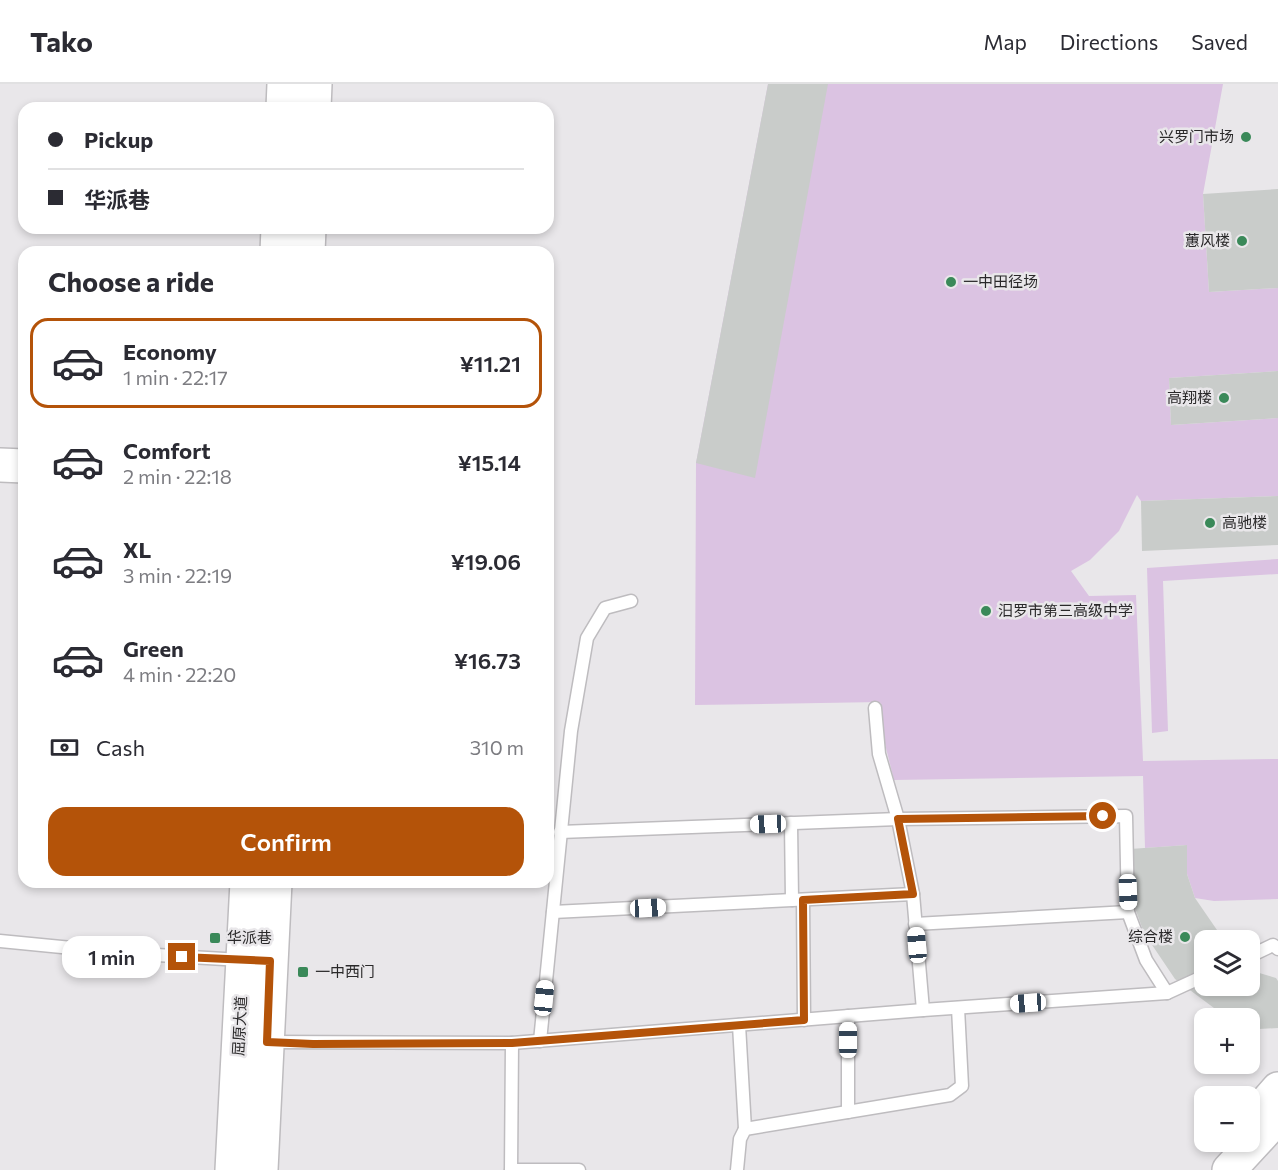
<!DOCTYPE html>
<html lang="en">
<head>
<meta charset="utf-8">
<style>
	:root { --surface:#fff; --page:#f7f7f7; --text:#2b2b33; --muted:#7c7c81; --line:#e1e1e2; --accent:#b45309 }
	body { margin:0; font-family:Commissioner,"Noto Sans SC",sans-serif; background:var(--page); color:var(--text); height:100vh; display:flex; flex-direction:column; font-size:22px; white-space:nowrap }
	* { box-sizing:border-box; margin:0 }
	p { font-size:20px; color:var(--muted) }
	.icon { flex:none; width:33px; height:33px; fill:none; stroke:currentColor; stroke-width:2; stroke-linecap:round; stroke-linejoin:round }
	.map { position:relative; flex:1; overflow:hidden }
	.panel { position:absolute; left:18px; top:162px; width:536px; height:642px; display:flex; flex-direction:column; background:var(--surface); border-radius:18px; box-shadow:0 3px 9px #0003 }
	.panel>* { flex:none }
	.hud { position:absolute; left:18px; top:18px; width:536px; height:132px; border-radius:18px; box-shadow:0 3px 9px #0003; display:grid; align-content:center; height:132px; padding:0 30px; background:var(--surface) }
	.buttons { position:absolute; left:1194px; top:846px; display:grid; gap:12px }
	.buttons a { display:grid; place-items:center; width:66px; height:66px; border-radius:12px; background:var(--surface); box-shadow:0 3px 9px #0003; font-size:30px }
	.end { position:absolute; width:27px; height:27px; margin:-14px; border:8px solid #b45309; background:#fff; box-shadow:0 0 0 3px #fff }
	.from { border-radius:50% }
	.bubble { position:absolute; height:42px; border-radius:18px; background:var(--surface); box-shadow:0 3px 9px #0003; font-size:20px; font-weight:600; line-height:42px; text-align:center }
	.car { position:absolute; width:18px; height:36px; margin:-18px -9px; border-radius:8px; box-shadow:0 0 4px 2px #0007; background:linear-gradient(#fff 24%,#345 0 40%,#fff 0 76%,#345 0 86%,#fff 0) }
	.hud b { display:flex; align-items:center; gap:21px; height:57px; font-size:22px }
	.hud b+b { border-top:2px solid var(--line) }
	.hud i { width:15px; height:15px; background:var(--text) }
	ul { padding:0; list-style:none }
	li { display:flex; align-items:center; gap:18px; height:90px; margin:0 12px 9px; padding:0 18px; border:3px solid transparent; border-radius:18px }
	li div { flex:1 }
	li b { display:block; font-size:22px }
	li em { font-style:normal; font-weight:600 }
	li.active { border-color:var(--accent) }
	li>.icon { width:54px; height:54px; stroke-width:1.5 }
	h2 { padding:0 30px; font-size:27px; line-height:72px }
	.pay { display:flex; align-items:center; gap:15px; height:66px; padding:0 30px; font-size:22px }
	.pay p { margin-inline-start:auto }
	.primary-button { display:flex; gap:12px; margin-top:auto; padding:12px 30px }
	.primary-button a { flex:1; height:69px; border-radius:18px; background:var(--accent); color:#fff; font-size:24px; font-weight:600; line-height:69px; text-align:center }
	header { display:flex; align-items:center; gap:36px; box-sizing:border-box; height:84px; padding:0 30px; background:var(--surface); border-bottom:2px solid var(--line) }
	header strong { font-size:28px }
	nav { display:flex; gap:33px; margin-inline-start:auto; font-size:21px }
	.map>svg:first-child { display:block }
	.green { fill:#dbc3e2 }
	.building { fill:#c9ccca }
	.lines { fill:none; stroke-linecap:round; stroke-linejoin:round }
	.lane-casing { stroke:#bebcbf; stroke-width:15 }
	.secondary-casing { stroke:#bebcbf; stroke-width:36 }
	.primary-casing { stroke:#bebcbf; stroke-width:36 }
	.lane { stroke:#fff; stroke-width:12 }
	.secondary { stroke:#fff; stroke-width:33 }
	.primary { stroke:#fff; stroke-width:33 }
	.route { stroke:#b45309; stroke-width:8 }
	.poi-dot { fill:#3a8959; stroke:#e9e7ea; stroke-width:2 }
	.labels { text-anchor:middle; stroke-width:5; stroke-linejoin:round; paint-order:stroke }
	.poi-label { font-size:15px; fill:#2a292a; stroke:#e9e7ea; text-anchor:start }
	.street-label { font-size:15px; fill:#2a292a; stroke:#e9e7ea }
</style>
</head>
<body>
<header>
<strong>Tako</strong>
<nav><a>Map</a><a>Directions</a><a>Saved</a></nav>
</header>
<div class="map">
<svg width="1278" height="1086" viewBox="0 0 1278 1086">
	<rect width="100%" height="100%" fill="#e9e7ea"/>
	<g class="green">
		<polygon points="768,0 1223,0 1203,110 1209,208 1278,204 1278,287 1169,294 1171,341 1278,334 1278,412 1141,417 1137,411 1119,447 1090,476 1071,487 1089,512 1136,511 1143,677 1278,675 1278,815 1214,817 1195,814 1187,790 1187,761 1145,764 1143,692 894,696 884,656 880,618 695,621 696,379"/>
		<polygon points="1278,475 1278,490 1163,497 1168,647 1152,649 1147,484"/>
	</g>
	<g class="building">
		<polygon points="768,0 828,0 755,394 696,379"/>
		<polygon points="1278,105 1278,204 1209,208 1203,110"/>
		<polygon points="1278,287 1278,334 1171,341 1169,294"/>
		<polygon points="1278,412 1278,461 1142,467 1141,417"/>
		<polygon points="1187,761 1187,790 1195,814 1217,846 1227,856 1204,856 1204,902 1250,902 1250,881 1256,888 1276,894 1278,897 1278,944 1259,945 1250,940 1250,934 1237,934 1214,924 1175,895 1144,849 1131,813 1130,765"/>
	</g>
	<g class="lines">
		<g class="lane-casing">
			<g id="lane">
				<polyline points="875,624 879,670 898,735 913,810 923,926"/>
				<polyline points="791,739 792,816"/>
				<polyline points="560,748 898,735 1126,732 1128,828 1146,876 1167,909"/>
				<polyline points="803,816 804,936"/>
				<polyline points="553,828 913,810"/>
				<polyline points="915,840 1128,828"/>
				<polyline points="0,857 123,869 241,876"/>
				<polyline points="1250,872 1273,861 1278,865"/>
				<polyline points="739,941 745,1045"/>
				<polyline points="540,957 571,647 587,554 605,524 631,517"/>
				<polyline points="268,958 512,959 923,926 1167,909 1204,892"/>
				<polyline points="848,1028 848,932"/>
				<polyline points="511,1086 512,959"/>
				<polyline points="511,1086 579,1086"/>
				<polyline points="737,1086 740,1055 745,1045 950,1011 962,1002 958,924"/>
			</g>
		</g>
		<g class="secondary-casing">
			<g id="secondary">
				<polyline points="0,381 24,382"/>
				<polyline points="1250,1037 1278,1005"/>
				<polyline points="1229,1086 1278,1033"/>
			</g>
		</g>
		<g class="primary-casing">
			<g id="primary">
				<polyline points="283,24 284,0"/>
				<polyline points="314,24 315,0"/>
				<polyline points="277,168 278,144"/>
				<polyline points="308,168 309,144"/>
				<polyline points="232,1086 247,798"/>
				<polyline points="261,1086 275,798"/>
			</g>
		</g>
		<use href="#lane" class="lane"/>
		<use href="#secondary" class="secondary"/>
		<use href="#primary" class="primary"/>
	</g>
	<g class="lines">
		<polyline class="route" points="182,873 270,877 267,958 313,960 512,959 804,936 803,816 913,810 898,735 1103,732"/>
	</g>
	<g class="poi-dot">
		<circle cx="1246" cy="53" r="6"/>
		<circle cx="1242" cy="157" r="6"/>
		<circle cx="951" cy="198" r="6"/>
		<circle cx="1224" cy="314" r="6"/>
		<circle cx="1210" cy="439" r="6"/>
		<circle cx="986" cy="527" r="6"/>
		<circle cx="1185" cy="853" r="6"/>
		<rect x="209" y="848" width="12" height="12" rx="3"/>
		<rect x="297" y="882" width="12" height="12" rx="3"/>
	</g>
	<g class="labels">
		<g class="poi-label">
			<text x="1234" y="58" text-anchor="end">兴罗门市场</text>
			<text x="1230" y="162" text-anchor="end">蕙风楼</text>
			<text x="963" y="203">一中田径场</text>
			<text x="1212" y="319" text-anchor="end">高翔楼</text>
			<text x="1222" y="444">高驰楼</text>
			<text x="998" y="532">汨罗市第三高级中学</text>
			<text x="1173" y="858" text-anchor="end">综合楼</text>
			<text x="227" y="859">华派巷</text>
			<text x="315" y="893">一中西门</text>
		</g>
		<g class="street-label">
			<text transform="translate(240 942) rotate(-87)" y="5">屈原大道</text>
		</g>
	</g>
</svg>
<div class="buttons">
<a><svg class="icon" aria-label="layers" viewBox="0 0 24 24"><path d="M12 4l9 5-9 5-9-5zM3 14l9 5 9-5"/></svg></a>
<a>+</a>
<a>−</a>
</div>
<i class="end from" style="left:1103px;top:732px"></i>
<i class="end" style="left:182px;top:873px"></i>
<div class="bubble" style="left:62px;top:852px;width:99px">1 min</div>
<i class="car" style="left:768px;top:740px;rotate:268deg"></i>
<i class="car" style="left:1128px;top:808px;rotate:178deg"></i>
<i class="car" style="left:648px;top:824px;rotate:87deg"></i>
<i class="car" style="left:917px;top:861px;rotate:355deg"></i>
<i class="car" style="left:544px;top:914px;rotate:6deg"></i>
<i class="car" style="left:1028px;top:919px;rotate:266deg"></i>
<i class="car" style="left:848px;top:956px;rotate:0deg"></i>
<div class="hud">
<b><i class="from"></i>Pickup</b>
<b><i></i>华派巷</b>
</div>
<section class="panel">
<h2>Choose a ride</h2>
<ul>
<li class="active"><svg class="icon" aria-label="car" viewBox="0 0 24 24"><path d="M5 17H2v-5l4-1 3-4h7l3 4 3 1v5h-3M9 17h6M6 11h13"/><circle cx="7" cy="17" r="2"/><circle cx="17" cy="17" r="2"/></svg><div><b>Economy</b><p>1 min · 22:17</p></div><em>¥11.21</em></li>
<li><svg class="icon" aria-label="car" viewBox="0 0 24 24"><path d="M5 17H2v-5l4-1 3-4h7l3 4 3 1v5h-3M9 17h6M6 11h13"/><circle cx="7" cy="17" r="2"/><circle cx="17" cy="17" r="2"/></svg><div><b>Comfort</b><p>2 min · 22:18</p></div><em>¥15.14</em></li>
<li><svg class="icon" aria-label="car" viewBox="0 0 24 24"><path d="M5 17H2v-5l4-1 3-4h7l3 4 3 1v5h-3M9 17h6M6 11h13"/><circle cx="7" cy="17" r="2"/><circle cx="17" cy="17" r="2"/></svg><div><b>XL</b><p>3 min · 22:19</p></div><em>¥19.06</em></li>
<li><svg class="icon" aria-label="car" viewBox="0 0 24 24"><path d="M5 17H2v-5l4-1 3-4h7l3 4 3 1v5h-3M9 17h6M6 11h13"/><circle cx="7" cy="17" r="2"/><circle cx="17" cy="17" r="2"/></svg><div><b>Green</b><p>4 min · 22:20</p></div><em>¥16.73</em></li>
</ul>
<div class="pay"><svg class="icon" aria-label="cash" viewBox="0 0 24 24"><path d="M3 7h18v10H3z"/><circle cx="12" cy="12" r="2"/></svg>Cash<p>310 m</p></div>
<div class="primary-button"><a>Confirm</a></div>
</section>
</div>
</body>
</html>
